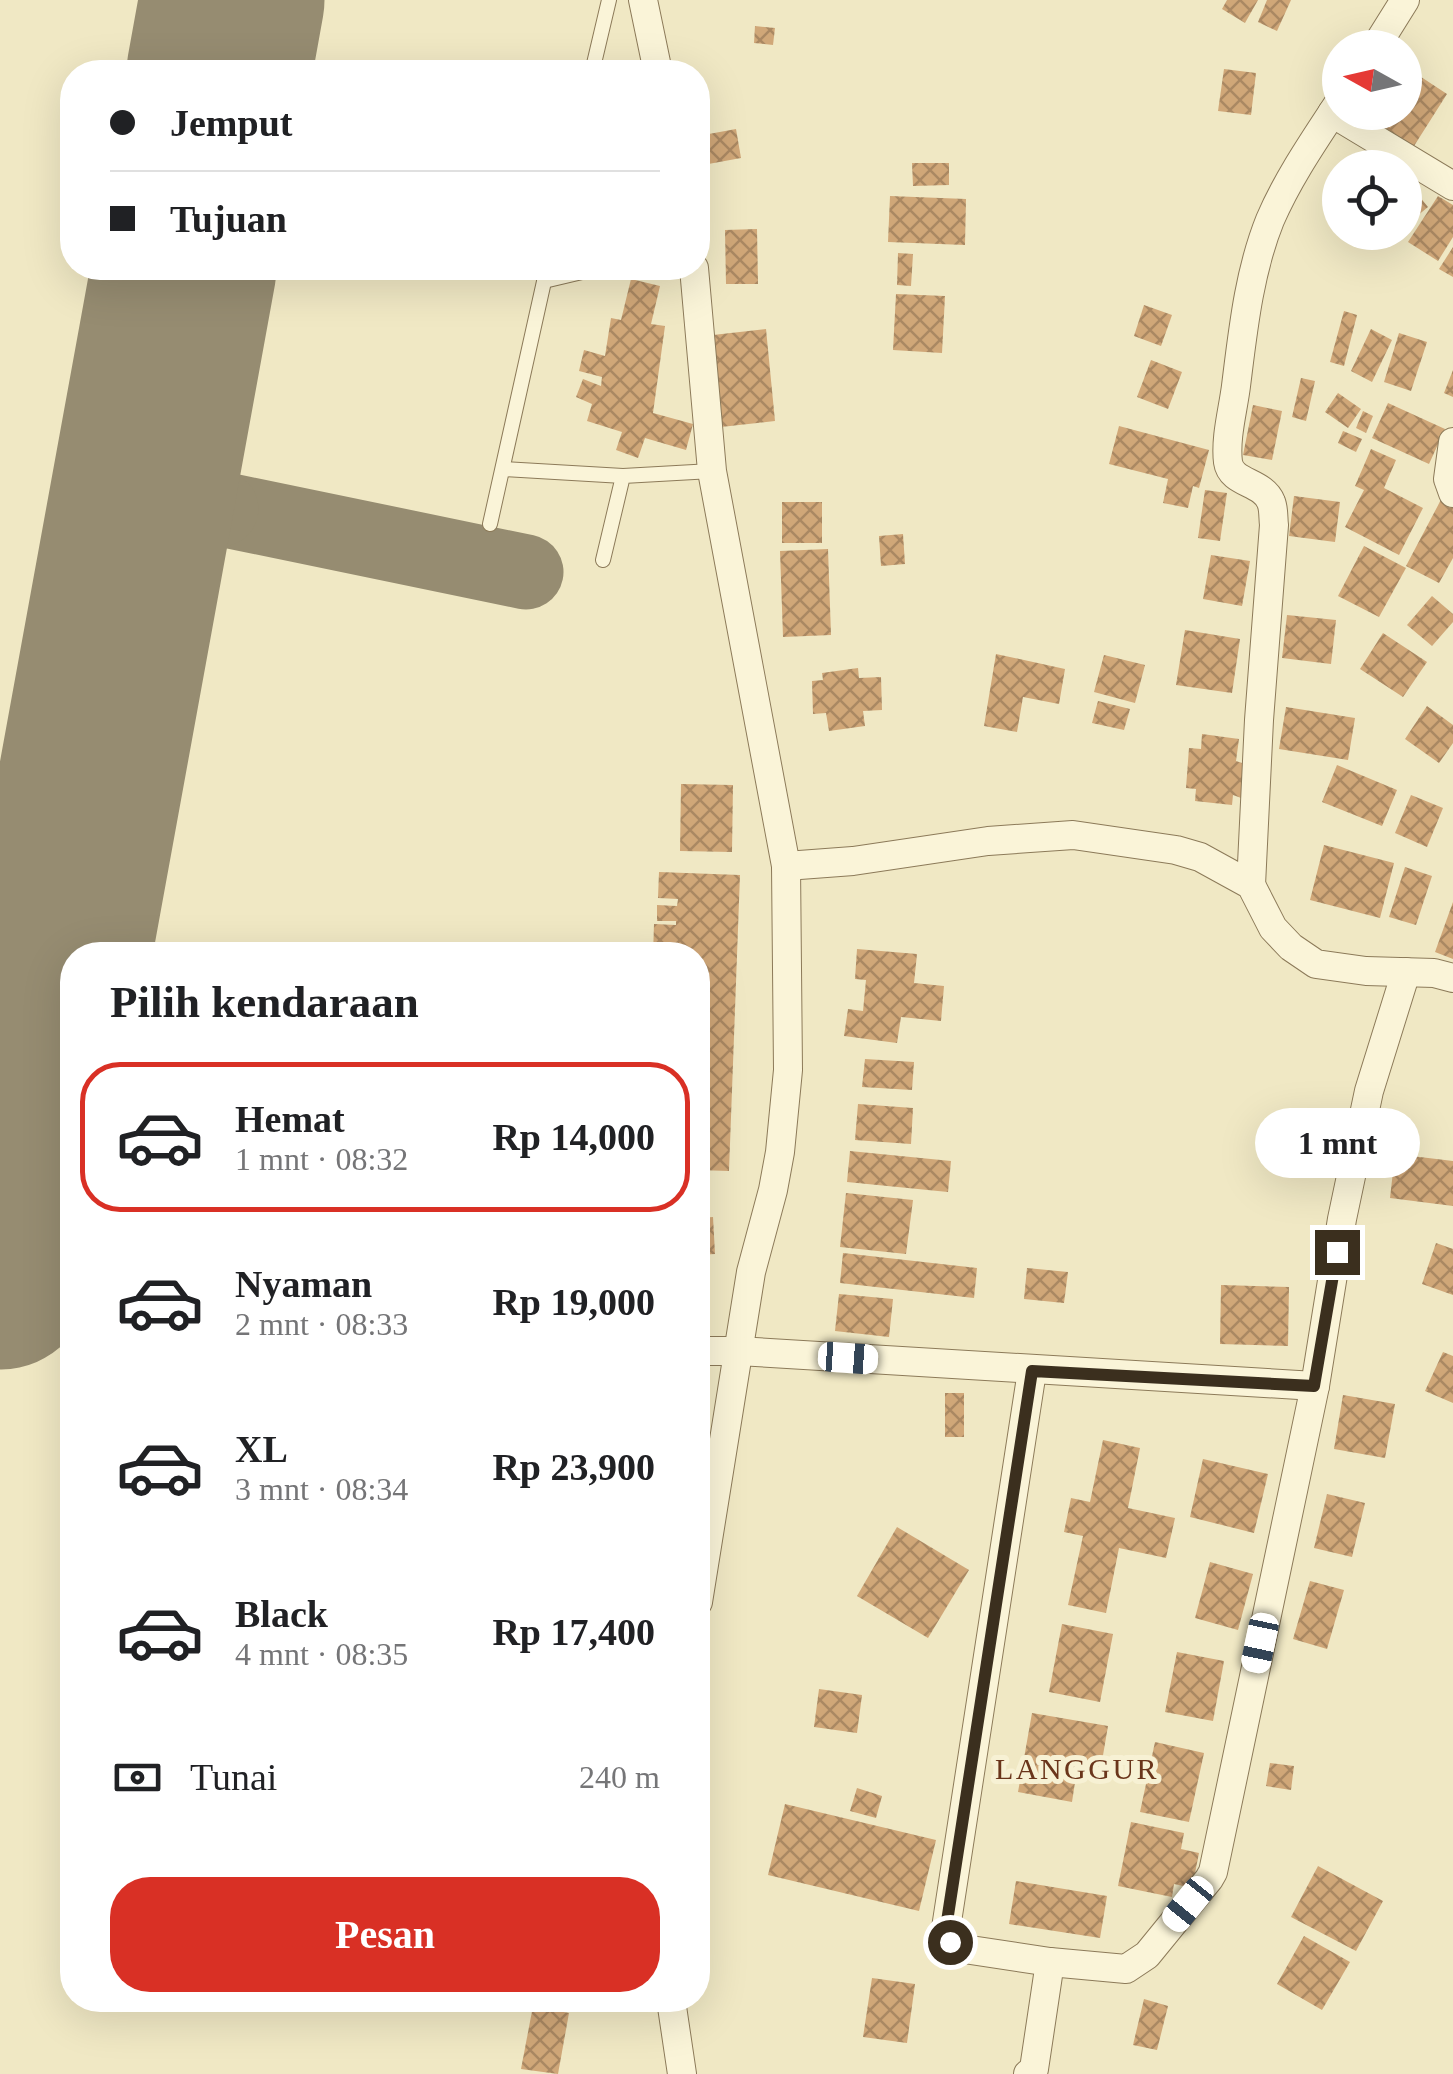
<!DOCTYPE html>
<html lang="id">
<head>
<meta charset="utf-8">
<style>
	:root { --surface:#fff; --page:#f2f2f2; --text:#202124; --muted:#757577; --line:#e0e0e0; --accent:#d93025 }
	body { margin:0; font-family:Georgia,serif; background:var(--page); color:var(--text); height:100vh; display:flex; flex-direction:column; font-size:38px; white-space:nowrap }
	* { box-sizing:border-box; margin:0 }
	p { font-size:32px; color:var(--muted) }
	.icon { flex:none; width:55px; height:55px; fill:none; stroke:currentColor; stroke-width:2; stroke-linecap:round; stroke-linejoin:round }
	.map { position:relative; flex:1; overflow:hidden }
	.sheet { position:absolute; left:60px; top:942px; width:650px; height:1070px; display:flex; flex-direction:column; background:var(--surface); border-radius:40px; box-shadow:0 10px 40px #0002 }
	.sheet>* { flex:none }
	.banner { position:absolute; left:60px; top:60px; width:650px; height:220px; border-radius:40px; box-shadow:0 10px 40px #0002; display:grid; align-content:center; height:220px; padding:0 50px; background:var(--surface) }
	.needle { width:65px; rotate:278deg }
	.controls { position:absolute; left:1322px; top:30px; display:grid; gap:20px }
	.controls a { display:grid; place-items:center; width:100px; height:100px; border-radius:50%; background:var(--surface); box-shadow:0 10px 40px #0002; font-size:50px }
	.end { position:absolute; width:45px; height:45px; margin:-22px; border:12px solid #3b2f1e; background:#fff; box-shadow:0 0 0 5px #fff }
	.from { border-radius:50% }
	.bubble { position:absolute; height:70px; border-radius:35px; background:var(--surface); box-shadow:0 10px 40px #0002; font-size:32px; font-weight:700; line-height:70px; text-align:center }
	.car { position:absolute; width:30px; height:60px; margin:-30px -15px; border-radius:12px; box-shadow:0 0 8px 2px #0007; background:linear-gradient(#fff 24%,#345 0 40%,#fff 0 76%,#345 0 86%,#fff 0) }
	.banner b { display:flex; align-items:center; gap:35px; height:95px; font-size:38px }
	.banner b+b { border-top:2px solid var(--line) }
	.banner i { width:25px; height:25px; background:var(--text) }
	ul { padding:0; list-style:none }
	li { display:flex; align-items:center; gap:30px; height:150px; margin:0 20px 15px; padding:0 30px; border:5px solid transparent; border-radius:40px }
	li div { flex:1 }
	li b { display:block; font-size:38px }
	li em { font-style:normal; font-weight:700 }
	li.active { border-color:var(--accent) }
	li>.icon { width:90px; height:90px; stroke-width:1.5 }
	h2 { padding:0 50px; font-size:45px; line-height:120px }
	.pay { display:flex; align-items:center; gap:25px; height:110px; padding:0 50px; font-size:38px }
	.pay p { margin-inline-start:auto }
	.action { display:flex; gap:20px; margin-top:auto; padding:20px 50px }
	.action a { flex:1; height:115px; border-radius:40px; background:var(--accent); color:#fff; font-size:40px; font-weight:700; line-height:115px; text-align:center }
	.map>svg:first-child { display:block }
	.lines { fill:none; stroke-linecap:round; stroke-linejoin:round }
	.taxiway { stroke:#968c71; stroke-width:75 }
	.runway { stroke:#968c71; stroke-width:185 }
	.building { fill:url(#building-cross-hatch) }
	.lane-casing { stroke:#8c7a59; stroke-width:16 }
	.street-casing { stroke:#8c7a59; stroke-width:30 }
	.lane { stroke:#faf4d8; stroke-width:14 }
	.street { stroke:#faf4d8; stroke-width:28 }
	.route { stroke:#3b2f1e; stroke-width:12 }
	.labels { text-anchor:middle; stroke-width:10; stroke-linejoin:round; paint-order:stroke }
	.quarter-label { font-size:30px; letter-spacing:2.5px; fill:#6a351b; stroke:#f7f1d4 }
</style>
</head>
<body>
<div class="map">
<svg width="1453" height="2074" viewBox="0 0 1453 2074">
	<defs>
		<pattern id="building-cross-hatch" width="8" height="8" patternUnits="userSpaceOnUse" patternTransform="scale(2.5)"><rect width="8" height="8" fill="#d0a778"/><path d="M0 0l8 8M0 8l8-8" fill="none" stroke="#aa8862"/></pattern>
	</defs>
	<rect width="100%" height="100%" fill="#f0e8c4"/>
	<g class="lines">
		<g class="taxiway">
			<polyline points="221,509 526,572"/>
			<polyline points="130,566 159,528 185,513 221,509 188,486 169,456 159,405"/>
			<polyline points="0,1252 4,1253"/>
		</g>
		<g class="runway">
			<polyline points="219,72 232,0"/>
			<polyline points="0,1277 184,268"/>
		</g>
	</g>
	<g class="building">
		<polygon points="1227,0 1258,0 1245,23 1222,9"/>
		<polygon points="1267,0 1291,0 1277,31 1258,22"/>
		<polygon points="755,26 775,28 773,45 754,43"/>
		<polygon points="1224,69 1256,73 1251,115 1218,111"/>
		<polygon points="1418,75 1447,94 1414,146 1385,128 1395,112 1405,112 1405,96"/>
		<polygon points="736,129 741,158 703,165 698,136"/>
		<polygon points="912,163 949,163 949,185 913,186"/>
		<polygon points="1411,186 1428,207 1405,226 1405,191"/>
		<polygon points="890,196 966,199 965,245 888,242"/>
		<polygon points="1438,196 1453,205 1453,237 1438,261 1408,242"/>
		<polygon points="757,229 758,284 726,284 725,230"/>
		<polygon points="1453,247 1453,277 1439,269"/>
		<polygon points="898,253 913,254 911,286 897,285"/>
		<polygon points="631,279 660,286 651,324 665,326 653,413 693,424 686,450 645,438 638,458 616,450 622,432 587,421 592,404 576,397 583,379 601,386 602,377 579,371 584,350 605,356 611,318 621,320"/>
		<polygon points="896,294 945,296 942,353 893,350"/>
		<polygon points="1144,305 1172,315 1161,346 1134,336"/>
		<polygon points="1344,311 1357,315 1344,366 1330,362"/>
		<polygon points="766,329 775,421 721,427 713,335"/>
		<polygon points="1371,329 1392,340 1372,382 1351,371"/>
		<polygon points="1399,333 1427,342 1411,391 1384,382"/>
		<polygon points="1151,360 1182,372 1168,409 1137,397"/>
		<polygon points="1453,370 1453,397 1444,393"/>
		<polygon points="1301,378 1315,381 1306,421 1292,417"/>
		<polygon points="1338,393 1361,409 1348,428 1325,412"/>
		<polygon points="1388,403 1445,429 1429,464 1372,438"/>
		<polygon points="1253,405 1282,411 1272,460 1243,455"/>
		<polygon points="1363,411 1373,416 1366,433 1356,428"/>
		<polygon points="1119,426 1209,450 1199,488 1193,486 1188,508 1163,503 1168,479 1109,464"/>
		<polygon points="1343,431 1362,439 1356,452 1338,443"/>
		<polygon points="1371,449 1396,460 1384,488 1423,508 1399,555 1345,527 1364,490 1355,486"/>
		<polygon points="1205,490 1227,493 1220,541 1198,538"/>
		<polygon points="1444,494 1453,499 1453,558 1439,583 1406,566"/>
		<polygon points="1294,496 1340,502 1335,542 1289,536"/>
		<rect x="782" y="502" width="40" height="41"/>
		<polygon points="903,534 905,564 881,566 879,536"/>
		<polygon points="1364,546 1406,568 1379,617 1338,596"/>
		<polygon points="828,549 831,635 783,637 780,551"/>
		<polygon points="1211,555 1250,561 1242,606 1203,599"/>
		<polygon points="1432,596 1453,614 1453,622 1432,646 1407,625"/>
		<polygon points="1287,615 1336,620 1331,664 1282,658"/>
		<polygon points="1185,630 1240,639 1232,693 1176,685"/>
		<polygon points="1383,633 1427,662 1403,697 1360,669"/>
		<polygon points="996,654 1065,669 1059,704 1023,697 1017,732 984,726"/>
		<polygon points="1104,655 1145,665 1135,703 1094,692"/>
		<polygon points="858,668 859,678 881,677 882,710 863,711 865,726 829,731 826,713 813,714 812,681 823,680 822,673"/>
		<polygon points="1098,701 1130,709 1124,730 1092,723"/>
		<polygon points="1427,706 1453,725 1453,743 1439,763 1405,739"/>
		<polygon points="1286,707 1355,718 1348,760 1279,749"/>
		<polygon points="1202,734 1239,739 1236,761 1254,767 1244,799 1233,795 1232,805 1195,801 1196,789 1186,788 1189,748 1201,749"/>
		<polygon points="1337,765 1397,790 1382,826 1322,802"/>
		<polygon points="681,784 733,785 732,852 680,851"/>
		<polygon points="1411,795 1443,808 1427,847 1395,833"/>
		<polygon points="1324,845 1394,863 1380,918 1310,900"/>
		<polygon points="1405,867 1432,876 1416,925 1389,917"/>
		<polygon points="659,872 740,875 729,1171 698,1170 698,955 653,955 654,924 676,925 676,921 657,921 657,905 677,906 678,899 658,898"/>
		<polygon points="1453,902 1453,959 1435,952"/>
		<polygon points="857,949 917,954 914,983 944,986 941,1021 901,1017 897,1043 844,1036 848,1009 863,1011 866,980 855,979"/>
		<polygon points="865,1059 914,1062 912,1090 862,1087"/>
		<polygon points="858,1104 913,1108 911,1144 855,1140"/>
		<polygon points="850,1151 951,1161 948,1192 847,1182"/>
		<polygon points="1395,1154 1453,1161 1453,1206 1390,1198"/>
		<polygon points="846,1193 913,1200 906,1254 840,1247"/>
		<polygon points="713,1217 715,1254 698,1255 698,1218"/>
		<polygon points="1436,1243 1453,1249 1453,1295 1422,1284"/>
		<polygon points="843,1253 977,1268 974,1298 840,1283"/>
		<polygon points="1027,1268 1068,1272 1064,1303 1024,1299"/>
		<polygon points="1221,1285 1289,1287 1288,1346 1220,1344"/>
		<polygon points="839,1294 893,1299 889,1337 835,1331"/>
		<polygon points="1443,1352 1453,1356 1453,1403 1425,1391"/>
		<rect x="945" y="1393" width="19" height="44"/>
		<polygon points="1343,1395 1395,1404 1385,1458 1334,1449"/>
		<polygon points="1103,1440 1140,1448 1128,1508 1175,1518 1166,1558 1119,1548 1106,1613 1068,1605 1083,1536 1064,1532 1071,1498 1090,1502"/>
		<polygon points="1203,1459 1268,1474 1254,1533 1190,1517"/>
		<polygon points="1327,1494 1365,1503 1352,1557 1314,1548"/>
		<polygon points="897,1527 969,1570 928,1638 857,1596"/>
		<polygon points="1210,1562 1253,1574 1238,1630 1195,1618"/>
		<polygon points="1310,1581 1344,1590 1327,1649 1293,1639"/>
		<polygon points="1062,1624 1113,1634 1100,1702 1049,1692"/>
		<polygon points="1177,1652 1224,1661 1213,1721 1165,1712"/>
		<polygon points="819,1689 862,1695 857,1733 814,1727"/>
		<polygon points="1032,1713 1108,1726 1101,1767 1078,1763 1072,1802 1018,1792"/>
		<polygon points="1155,1742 1204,1753 1189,1822 1140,1812"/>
		<polygon points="1270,1763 1294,1766 1291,1790 1266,1786"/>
		<polygon points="857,1788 882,1796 876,1818 850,1811"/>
		<polygon points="785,1804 936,1840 919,1911 768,1875"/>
		<polygon points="1131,1822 1184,1833 1181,1849 1199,1853 1192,1888 1174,1884 1172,1897 1118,1886"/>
		<polygon points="1318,1866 1383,1901 1356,1951 1291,1917"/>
		<polygon points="1016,1881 1107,1896 1100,1938 1009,1924"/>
		<polygon points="1304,1936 1350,1962 1322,2010 1277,1984"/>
		<polygon points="872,1978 915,1984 907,2043 863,2037"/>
		<polygon points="1144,1999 1168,2006 1157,2050 1133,2045"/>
		<polygon points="533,2006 569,2013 558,2074 521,2069"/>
	</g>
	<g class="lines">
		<g class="lane-casing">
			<g id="lane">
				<polyline points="592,72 609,0"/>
				<polyline points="544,281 599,268"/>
				<polyline points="503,469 623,476"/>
				<polyline points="490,524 547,268"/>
				<polyline points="603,560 623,476 712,471"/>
			</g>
		</g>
		<g class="street-casing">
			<g id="street">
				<polyline points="643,0 658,72"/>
				<polyline points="1375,48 1405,0"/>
				<polyline points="1332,113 1453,186"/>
				<polyline points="694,268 712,471 786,866 788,1070 780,1152 773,1190 751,1272 698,1602"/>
				<polyline points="1453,442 1448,479 1453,493"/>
				<polyline points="786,866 853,861 988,841 1073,835 1176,850 1200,857 1251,885 1273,928 1291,947 1316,964 1366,971 1434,973 1453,978"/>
				<path d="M1251,885L1259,720L1274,525C1273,518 1274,509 1271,502C1263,481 1231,484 1228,462C1225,438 1233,410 1236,386C1243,330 1249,272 1270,220C1288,178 1315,139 1340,101"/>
				<polyline points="698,1351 738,1351 1315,1386 1342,1219 1369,1091 1406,972"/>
				<polyline points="1032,1371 946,1928 950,1942 964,1949 1050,1962 1126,1969 1147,1955 1209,1879 1213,1872 1315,1386"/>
				<polyline points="671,2000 682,2074"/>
				<polyline points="1028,2074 1034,2069 1050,1962"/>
			</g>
		</g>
		<use href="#lane" class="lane"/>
		<use href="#street" class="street"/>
	</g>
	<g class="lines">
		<polyline class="route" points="950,1942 946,1928 1032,1371 1314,1386 1337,1252"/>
	</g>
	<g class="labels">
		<g class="quarter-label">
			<text x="1077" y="1779">LANGGUR</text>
		</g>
	</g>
</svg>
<div class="controls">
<a><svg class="needle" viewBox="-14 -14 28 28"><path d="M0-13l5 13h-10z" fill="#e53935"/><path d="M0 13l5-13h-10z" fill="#757577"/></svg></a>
<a><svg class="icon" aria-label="locate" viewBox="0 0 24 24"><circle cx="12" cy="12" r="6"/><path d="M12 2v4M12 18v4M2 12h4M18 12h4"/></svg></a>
</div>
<i class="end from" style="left:950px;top:1942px"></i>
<i class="end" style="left:1337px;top:1252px"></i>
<div class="bubble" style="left:1255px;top:1108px;width:165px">1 mnt</div>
<i class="car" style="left:848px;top:1358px;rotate:94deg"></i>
<i class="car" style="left:1260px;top:1643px;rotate:192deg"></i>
<i class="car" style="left:1188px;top:1904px;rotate:219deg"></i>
<div class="banner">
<b><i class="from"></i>Jemput</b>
<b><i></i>Tujuan</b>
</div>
<section class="sheet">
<h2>Pilih kendaraan</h2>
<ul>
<li class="active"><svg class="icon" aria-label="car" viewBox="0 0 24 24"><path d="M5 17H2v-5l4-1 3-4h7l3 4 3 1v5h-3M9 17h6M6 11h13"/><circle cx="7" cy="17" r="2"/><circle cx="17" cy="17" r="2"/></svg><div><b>Hemat</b><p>1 mnt · 08:32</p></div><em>Rp 14,000</em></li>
<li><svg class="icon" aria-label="car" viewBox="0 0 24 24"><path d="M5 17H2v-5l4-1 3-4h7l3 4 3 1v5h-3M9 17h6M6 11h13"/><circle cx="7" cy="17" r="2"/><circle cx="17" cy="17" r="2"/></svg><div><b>Nyaman</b><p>2 mnt · 08:33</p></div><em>Rp 19,000</em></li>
<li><svg class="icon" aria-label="car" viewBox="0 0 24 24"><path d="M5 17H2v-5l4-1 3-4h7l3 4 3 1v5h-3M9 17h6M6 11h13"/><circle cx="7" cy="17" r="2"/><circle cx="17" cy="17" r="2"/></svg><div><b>XL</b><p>3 mnt · 08:34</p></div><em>Rp 23,900</em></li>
<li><svg class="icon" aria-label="car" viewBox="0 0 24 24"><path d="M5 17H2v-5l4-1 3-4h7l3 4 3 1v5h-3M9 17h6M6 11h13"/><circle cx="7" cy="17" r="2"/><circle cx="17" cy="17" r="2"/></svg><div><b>Black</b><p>4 mnt · 08:35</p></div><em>Rp 17,400</em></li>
</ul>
<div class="pay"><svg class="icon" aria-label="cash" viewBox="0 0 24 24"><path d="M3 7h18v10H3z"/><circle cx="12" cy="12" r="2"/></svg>Tunai<p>240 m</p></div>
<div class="action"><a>Pesan</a></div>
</section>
</div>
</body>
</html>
